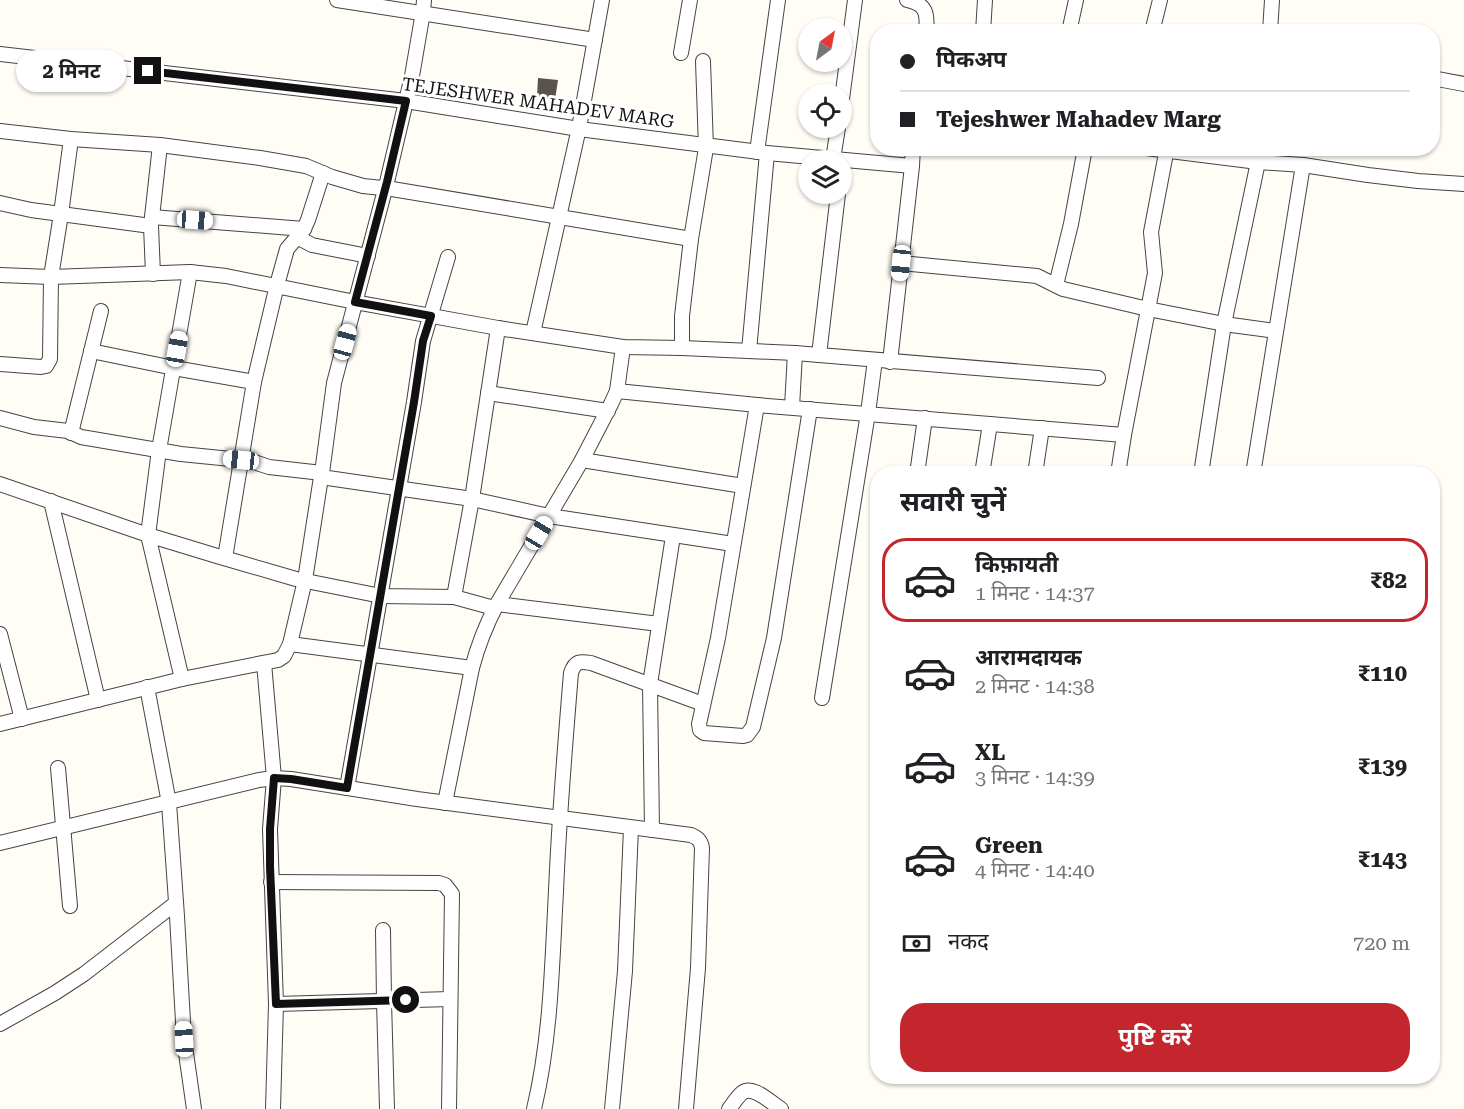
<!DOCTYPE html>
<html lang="hi">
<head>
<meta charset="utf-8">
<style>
	:root { --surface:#fff; --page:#f2f2f2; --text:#202124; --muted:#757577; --line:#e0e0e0; --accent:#c4262e }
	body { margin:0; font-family:"Roboto Serif","Noto Sans Devanagari",serif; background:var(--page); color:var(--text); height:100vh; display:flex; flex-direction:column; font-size:22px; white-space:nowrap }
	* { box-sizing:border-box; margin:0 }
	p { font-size:20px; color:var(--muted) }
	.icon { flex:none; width:33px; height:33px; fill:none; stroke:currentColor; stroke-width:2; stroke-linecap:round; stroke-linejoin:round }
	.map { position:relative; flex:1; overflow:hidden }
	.drawer { position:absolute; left:870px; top:466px; width:570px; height:618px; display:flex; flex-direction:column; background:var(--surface); border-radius:24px; box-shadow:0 2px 4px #0004 }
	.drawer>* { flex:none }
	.top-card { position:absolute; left:870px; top:24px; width:570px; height:132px; border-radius:24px; box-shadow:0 2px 4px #0004; display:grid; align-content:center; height:132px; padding:0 30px; background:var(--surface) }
	.needle { width:39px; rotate:32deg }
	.controls { position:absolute; left:798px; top:18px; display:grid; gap:12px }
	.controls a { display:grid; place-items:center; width:54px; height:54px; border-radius:50%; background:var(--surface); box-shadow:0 2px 4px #0004; font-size:30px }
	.end { position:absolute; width:27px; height:27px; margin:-14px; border:8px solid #111; background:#fff; box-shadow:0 0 0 3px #fff }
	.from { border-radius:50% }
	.bubble { position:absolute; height:42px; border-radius:21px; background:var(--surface); box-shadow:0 2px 4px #0004; font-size:20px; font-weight:700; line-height:42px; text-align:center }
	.car { position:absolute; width:18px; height:36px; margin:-18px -9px; border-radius:8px; box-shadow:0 0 4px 2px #0007; background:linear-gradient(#fff 24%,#345 0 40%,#fff 0 76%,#345 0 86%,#fff 0) }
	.top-card b { display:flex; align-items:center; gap:21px; height:57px; font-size:22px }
	.top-card b+b { border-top:2px solid var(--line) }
	.top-card i { width:15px; height:15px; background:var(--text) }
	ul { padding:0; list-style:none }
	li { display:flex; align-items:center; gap:18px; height:84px; margin:0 12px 9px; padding:0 18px; border:3px solid transparent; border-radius:24px }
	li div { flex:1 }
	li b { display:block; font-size:22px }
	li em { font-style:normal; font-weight:700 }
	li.selected { border-color:var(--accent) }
	li>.icon { width:54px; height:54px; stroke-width:1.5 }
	h2 { padding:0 30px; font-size:27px; line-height:72px }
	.pay { display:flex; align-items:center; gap:15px; height:66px; padding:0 30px; font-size:22px }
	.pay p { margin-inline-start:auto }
	.button { display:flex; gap:12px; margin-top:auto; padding:12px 30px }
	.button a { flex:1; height:69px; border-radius:24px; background:var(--accent); color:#fff; font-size:24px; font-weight:700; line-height:69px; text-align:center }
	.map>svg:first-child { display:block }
	.building { fill:#5a524d }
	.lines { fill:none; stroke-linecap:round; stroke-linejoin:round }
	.street-casing { stroke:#444; stroke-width:16 }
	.street { stroke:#fff; stroke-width:14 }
	.route { stroke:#111; stroke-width:8 }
	.labels { text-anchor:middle; stroke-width:6; stroke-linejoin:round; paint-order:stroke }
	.street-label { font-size:18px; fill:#111; stroke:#fff }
</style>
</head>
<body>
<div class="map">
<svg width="1464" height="1109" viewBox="0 0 1464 1109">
	<rect width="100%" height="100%" fill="#fffdf5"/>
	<polygon class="building" points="538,78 558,80 555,100 537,97"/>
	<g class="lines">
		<g class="street-casing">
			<g id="street">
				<polyline points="337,0 595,40"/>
				<path d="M907,0C926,4 928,13 926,32"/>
				<polyline points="983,32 985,0"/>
				<polyline points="1069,32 1076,0"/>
				<polyline points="1152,32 1160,0"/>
				<polyline points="1270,32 1272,0"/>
				<polyline points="681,53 690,0"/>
				<polyline points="0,54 406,101 579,129 767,153 912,166 913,148"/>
				<polyline points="1432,78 1464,84"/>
				<polyline points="842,99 855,0"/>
				<polyline points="0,131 71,139 160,145 260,158 306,166 332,177 363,186 392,189 691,239"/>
				<polyline points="1146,148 1258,162 1303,165 1368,175 1418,181 1464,184"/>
				<polyline points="757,152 778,0"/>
				<polyline points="833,159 838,128"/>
				<polyline points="0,203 31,210 151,226"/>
				<polyline points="152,217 304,229"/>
				<polyline points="297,237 312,245 368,256"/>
				<polyline points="901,263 1037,276 1063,289 1148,309 1224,324 1276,331"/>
				<polyline points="153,274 151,226 160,145"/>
				<polyline points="0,275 51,277 190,272 226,276 360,303 498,328 623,347 682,348 795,353 1098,378"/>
				<polyline points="1056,285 1071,224 1085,148"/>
				<polyline points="533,333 579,128 602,0"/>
				<polyline points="682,348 682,316 691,239 706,148 703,61"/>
				<polyline points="91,351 174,368 254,382"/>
				<polyline points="749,351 767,153"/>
				<polyline points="819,355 838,194"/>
				<polyline points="890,362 912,166"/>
				<polyline points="0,364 41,367 46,366 50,359 51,277 61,214 71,139"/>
				<polyline points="617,391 757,405 1124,435"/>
				<polyline points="488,393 608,411"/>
				<polyline points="757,405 718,638 699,724 700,730 704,733 743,736 747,735 753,727 774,638 810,409"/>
				<polyline points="792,407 795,353"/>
				<polyline points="0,418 34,427 68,431 81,437 181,454 251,461 269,467 322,473 334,383 387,182 412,76 423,12 424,0"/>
				<polyline points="71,433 101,311"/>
				<polyline points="582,460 743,486"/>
				<polyline points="1254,468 1303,165"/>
				<polyline points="917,474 925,418"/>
				<polyline points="982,474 990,424"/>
				<polyline points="1035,474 1042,428"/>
				<polyline points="1118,474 1124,435 1155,273 1151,232 1167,148"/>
				<polyline points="1201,474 1224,324 1258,162 1259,148"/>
				<polyline points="0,484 148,535 217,556 296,579 381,596 454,597 494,608"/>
				<polyline points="51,501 98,700"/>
				<polyline points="225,558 254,382 277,285 287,249 304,229 308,220 323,173"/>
				<polyline points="454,597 472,499 498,328"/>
				<polyline points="497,604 659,624"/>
				<polyline points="0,634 22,719"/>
				<polyline points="290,644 472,668"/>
				<polyline points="264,663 274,778 270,829 276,1004 273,1109"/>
				<polyline points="182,679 148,535 159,450 190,272"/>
				<polyline points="147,687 169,803 177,916 184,1039 194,1109"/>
				<polyline points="822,698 868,413 875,360"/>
				<polyline points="0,724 182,679 278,660 284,656 290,644 305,580 321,477 472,499 549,516 733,544"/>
				<polyline points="58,768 70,906"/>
				<polyline points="347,788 414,402 423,341 448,257"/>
				<path d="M445,803L472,668C478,645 486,625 497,604L582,460L611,404L617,391L623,347"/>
				<polyline points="652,830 650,684 673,536"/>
				<path d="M0,843L259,780L274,778L291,779L417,799L691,835C698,838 701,841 702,848L698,968L686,1109"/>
				<polyline points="271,882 439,883 445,885 452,894 449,1109"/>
				<polyline points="383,930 384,1001 387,1109"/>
				<polyline points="276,1004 450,999"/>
				<polyline points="0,1024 55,993 84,974 176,903"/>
				<path d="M534,1109C551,1038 552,964 556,891C559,818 565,745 571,673C575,661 580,661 591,663L703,704"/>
				<polyline points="612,1109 625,971 631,828"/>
				<path d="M729,1109C733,1104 737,1097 742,1093C753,1084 771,1103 781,1109"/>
			</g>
		</g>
		<use href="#street" class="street"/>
	</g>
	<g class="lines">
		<polyline class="route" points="148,71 406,101 387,182 355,302 431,316 423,341 414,402 347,788 291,779 274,778 270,829 270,867 276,1004 406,1000"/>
	</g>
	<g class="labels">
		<g class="street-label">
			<text transform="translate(538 103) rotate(8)" y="6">TEJESHWER MAHADEV MARG</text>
		</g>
	</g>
</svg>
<div class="controls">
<a><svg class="needle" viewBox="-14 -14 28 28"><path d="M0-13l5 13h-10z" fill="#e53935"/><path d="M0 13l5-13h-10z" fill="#757577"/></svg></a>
<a><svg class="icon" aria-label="locate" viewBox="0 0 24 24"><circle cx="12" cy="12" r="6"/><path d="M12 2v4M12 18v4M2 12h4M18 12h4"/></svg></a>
<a><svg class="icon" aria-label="layers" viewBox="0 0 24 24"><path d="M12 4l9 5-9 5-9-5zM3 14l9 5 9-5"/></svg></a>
</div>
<i class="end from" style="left:406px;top:1000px"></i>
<i class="end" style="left:148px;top:71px"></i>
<div class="bubble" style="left:16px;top:50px;width:111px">2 मिनट</div>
<i class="car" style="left:195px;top:220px;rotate:94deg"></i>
<i class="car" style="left:901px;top:263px;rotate:186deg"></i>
<i class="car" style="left:345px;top:342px;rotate:15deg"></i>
<i class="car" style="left:177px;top:349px;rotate:10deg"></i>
<i class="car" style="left:241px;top:460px;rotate:276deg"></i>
<i class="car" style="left:539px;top:533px;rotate:31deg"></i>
<i class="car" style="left:184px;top:1039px;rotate:357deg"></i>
<div class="top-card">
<b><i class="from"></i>पिकअप</b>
<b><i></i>Tejeshwer Mahadev Marg</b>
</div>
<section class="drawer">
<h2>सवारी चुनें</h2>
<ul>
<li class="selected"><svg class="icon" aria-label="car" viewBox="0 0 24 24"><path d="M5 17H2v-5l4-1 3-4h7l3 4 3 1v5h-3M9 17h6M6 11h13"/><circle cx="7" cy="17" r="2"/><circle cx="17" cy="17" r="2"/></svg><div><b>किफ़ायती</b><p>1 मिनट · 14:37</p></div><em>₹82</em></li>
<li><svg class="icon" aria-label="car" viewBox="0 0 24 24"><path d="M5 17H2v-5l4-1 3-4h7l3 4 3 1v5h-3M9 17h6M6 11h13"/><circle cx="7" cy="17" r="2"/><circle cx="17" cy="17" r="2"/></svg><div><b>आरामदायक</b><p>2 मिनट · 14:38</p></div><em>₹110</em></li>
<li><svg class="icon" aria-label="car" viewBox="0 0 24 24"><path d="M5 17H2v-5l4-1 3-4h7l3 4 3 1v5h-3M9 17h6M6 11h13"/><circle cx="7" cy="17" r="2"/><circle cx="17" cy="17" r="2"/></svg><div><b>XL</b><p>3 मिनट · 14:39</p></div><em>₹139</em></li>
<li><svg class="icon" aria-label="car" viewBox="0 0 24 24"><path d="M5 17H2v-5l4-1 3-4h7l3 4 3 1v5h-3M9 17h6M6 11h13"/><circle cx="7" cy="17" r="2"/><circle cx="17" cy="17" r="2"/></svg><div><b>Green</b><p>4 मिनट · 14:40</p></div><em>₹143</em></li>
</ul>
<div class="pay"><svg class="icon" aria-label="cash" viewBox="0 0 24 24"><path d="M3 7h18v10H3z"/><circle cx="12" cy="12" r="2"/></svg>नकद<p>720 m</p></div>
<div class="button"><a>पुष्टि करें</a></div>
</section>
</div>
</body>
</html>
